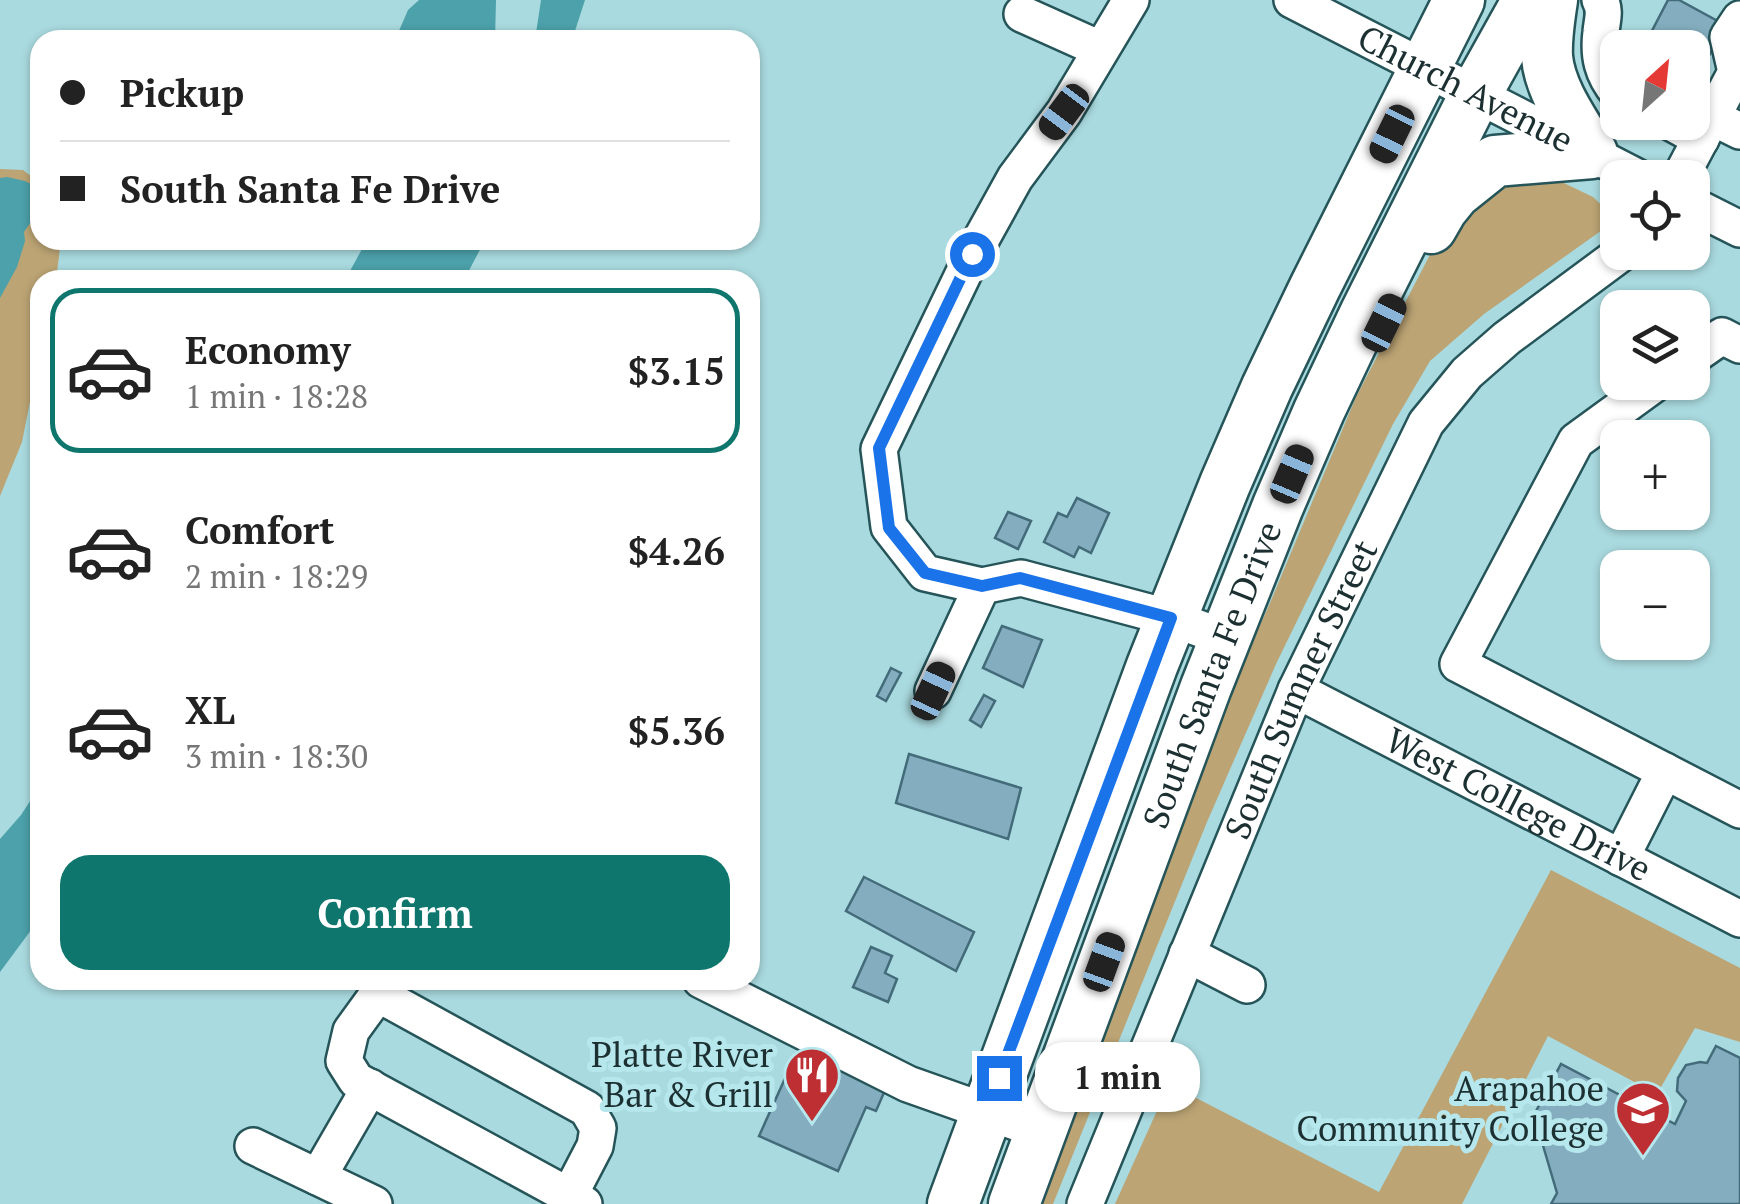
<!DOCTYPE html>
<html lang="en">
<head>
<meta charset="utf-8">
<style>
	:root { --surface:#fff; --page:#f2f2f2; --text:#222; --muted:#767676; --line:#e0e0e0; --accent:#0f766e }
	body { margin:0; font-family:"PT Serif",serif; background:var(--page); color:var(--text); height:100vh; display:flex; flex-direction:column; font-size:38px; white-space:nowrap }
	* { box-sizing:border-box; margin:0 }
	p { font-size:32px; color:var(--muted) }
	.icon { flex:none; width:55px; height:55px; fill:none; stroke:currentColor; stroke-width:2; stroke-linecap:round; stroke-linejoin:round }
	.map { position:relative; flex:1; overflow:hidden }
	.sheet { position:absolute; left:30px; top:270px; width:730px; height:720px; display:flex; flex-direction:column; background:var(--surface); border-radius:30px; box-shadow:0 2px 8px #0004 }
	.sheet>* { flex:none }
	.banner { position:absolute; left:30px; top:30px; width:730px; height:220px; border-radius:30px; box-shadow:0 2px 8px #0004; display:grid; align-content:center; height:220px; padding:0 30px; background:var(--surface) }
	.needle { width:65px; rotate:27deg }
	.controls { position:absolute; left:1600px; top:30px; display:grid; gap:20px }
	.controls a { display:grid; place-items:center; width:110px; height:110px; border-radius:20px; background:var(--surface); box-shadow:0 2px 8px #0004; font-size:50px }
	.end { position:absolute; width:45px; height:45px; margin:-22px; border:12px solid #1a73e8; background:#fff; box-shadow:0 0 0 5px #fff }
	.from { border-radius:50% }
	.bubble { position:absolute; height:70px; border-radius:30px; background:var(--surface); box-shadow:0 2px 8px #0004; font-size:32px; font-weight:700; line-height:70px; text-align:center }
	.car { position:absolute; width:30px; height:60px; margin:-30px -15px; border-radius:12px; box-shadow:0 0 8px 2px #0007; background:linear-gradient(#222 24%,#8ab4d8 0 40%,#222 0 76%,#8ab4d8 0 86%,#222 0) }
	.banner b { display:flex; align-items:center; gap:35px; height:95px; font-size:38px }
	.banner b+b { border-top:2px solid var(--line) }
	.banner i { width:25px; height:25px; background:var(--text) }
	ul { padding:18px 0 0; list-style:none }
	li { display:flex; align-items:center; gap:30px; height:165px; margin:0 20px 15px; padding:0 10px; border:5px solid transparent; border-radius:30px }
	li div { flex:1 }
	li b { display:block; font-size:38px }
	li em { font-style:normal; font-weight:700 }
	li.current { border-color:var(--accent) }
	li>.icon { width:90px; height:90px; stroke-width:1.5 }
	.primary-button { display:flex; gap:20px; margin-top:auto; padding:20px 30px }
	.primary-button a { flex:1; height:115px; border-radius:30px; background:var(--accent); color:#fff; font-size:40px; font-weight:700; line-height:115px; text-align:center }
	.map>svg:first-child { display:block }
	.green { fill:#bca474 }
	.water { fill:#4ca1aa }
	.building { fill:#84aebf; stroke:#436b7a; stroke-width:2.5 }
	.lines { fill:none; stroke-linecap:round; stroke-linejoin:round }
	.minor-casing { stroke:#255459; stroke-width:40 }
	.highway-casing { stroke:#255459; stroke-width:55 }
	.minor { stroke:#fff; stroke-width:35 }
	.highway { stroke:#fff; stroke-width:50 }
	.route { stroke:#1a73e8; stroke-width:12 }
	.labels { text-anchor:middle; stroke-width:10; stroke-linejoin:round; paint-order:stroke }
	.street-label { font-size:35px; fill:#1c2f31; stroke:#b6e7ed }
	.poi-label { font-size:35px; fill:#1c2f31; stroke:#b6e7ed; text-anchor:end }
</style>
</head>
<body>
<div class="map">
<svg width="1740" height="1204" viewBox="0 0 1740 1204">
	<rect width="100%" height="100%" fill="#a9dadf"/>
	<g class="green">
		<polygon points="0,169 23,170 40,183 40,240 61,240 56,280 40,280 40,352 22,442 0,496"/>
		<polygon points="1541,172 1593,197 1608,211 1605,228 1484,314 1430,361 1393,424 1276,664 1207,822 1053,1204 1027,1204 1161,844 1270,603 1356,397 1460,197"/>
		<polygon points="1551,870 1740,968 1740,1042 1695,1028 1657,1094 1548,1036 1462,1204 1115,1204 1169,1084 1379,1192"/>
	</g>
	<g class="water">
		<polygon points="419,0 496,0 495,40 395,40 408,10"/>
		<polygon points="541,0 585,0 572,40 535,40"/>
		<polygon points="7,177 25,181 40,189 40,209 24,232 25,241 17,267 0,298 0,178"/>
		<polygon points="367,240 485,240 464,280 345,280"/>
		<polygon points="40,786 40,918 0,972 0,839 21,815"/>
	</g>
	<g class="building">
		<polygon points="1668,0 1679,0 1725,25 1692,88 1692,48 1643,48"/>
		<polygon points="1077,498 1109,513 1091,553 1079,547 1074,557 1044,542 1058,513 1067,517"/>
		<polygon points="1008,512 1031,521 1018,549 995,538"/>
		<polygon points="1002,626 1042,640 1023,687 983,668"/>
		<polygon points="891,668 901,673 886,701 877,696"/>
		<polygon points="984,695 995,701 981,727 970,720"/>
		<polygon points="909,754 1021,788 1008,839 896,803"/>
		<polygon points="864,877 974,932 956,971 846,911"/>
		<polygon points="871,947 892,956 885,973 897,979 888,1002 853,987"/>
		<polygon points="1716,1046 1740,1058 1740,1204 1551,1204 1557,1193 1534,1115 1561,1064 1675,1124 1686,1101 1677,1091 1678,1078 1686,1065 1700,1062 1707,1063"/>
		<polygon points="811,1054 886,1088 876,1111 866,1107 838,1171 759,1136 792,1063"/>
	</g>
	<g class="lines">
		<g class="minor-casing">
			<g id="minor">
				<path id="s1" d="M1292,0L1639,178"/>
				<path d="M1600,0C1606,11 1602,20 1601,32C1598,56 1602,74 1618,93"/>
				<polyline points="1022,14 1100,49"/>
				<polyline points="1712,117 1740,131"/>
				<polyline points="1670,122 1701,139"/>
				<polyline points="1680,178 1736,72 1728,37 1740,19"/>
				<polyline points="1692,205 1740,229"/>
				<polyline points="1692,357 1722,336 1740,345"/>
				<polyline points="1657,382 1576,441 1458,664 1740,810"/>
				<polyline points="982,586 925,573 889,527 879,449 973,254 1015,178 1064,112 1131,0"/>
				<path id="s2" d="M1296,690L1740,919"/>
				<polyline points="933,691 982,586 1021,578 1171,618 1225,638"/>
				<polyline points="1621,858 1665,771"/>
				<polyline points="1187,954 1247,985"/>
				<polyline points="388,980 351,1031 344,1061 356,1080 584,1204"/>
				<polyline points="701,980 908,1084 1041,1131"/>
				<polyline points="378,994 587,1109 598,1128 595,1146 569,1196"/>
				<polyline points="253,1146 374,1204"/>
				<polyline points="318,1177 370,1087"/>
				<path id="s3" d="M1085,1204L1296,690L1426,423L1467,373L1507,338L1623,252"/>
			</g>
		</g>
		<g class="highway-casing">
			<g id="highway">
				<path d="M1431,228L1442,209L1455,193L1495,161L1592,153C1575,124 1550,91 1547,57C1546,38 1549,19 1552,0"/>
				<polyline points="953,1204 1152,666 1225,484 1267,387 1315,287 1459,0"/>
				<path id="s4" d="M1014,1204L1206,687L1278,506L1319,411L1366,312L1475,95L1528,0"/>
			</g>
		</g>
		<use href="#minor" class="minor"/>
		<use href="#highway" class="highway"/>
	</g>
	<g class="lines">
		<polyline class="route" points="972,254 879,448 889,528 925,573 982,586 1020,578 1171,618 999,1078"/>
	</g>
	<defs>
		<g id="restaurant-pin" transform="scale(2.875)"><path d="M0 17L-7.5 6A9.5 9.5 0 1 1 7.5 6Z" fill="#be2f33" stroke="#b6e7ed"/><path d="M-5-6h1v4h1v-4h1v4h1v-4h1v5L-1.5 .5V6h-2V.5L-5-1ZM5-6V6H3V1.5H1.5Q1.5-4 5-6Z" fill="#fff"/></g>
		<g id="university-pin" transform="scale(2.875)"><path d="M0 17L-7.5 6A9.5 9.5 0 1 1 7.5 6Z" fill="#be2f33" stroke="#b6e7ed"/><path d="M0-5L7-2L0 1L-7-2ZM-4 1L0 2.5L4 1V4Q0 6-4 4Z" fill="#fff"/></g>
	</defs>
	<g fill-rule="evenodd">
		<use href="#restaurant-pin" x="812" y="1075"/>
		<use href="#university-pin" x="1643" y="1109"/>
	</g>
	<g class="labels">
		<g class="street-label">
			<text dy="12" stroke="none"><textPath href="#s1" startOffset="195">Church Avenue</textPath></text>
			<text dy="12" stroke="none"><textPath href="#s4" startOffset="565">South Santa Fe Drive</textPath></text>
			<text dy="12" stroke="none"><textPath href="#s3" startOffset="558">South Sumner Street</textPath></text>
			<text dy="12" stroke="none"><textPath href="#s2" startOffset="250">West College Drive</textPath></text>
		</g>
		<g class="poi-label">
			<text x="773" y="1067">Platte River<tspan x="773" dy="40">Bar &amp; Grill</tspan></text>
			<text x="1604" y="1101">Arapahoe<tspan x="1604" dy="40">Community College</tspan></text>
		</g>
	</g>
</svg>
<div class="controls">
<a><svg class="needle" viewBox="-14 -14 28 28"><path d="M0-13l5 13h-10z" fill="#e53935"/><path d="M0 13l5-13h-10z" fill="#767676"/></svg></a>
<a><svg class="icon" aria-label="locate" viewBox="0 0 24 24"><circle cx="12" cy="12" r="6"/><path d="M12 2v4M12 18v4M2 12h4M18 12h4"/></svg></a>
<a><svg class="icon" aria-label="layers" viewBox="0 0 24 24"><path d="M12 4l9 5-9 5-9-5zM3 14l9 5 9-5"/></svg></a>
<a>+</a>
<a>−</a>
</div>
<i class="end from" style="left:972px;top:254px"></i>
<i class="end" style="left:999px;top:1078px"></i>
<div class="bubble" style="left:1035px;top:1042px;width:165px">1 min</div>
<i class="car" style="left:1064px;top:112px;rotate:217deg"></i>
<i class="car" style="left:1392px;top:134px;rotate:206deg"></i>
<i class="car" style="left:1384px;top:323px;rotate:26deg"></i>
<i class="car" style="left:1292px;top:474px;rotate:23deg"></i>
<i class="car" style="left:933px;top:691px;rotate:25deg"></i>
<i class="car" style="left:1104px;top:962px;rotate:20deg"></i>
<div class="banner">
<b><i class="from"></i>Pickup</b>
<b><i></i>South Santa Fe Drive</b>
</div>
<section class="sheet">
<ul>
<li class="current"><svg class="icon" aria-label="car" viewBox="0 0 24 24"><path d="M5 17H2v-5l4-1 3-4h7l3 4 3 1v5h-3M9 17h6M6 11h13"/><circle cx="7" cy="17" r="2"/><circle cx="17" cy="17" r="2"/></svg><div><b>Economy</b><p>1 min · 18:28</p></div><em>$3.15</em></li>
<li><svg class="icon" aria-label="car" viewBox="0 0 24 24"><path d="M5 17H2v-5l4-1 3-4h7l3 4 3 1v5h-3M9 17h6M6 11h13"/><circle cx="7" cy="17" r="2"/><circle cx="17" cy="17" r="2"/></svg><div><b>Comfort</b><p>2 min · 18:29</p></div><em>$4.26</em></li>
<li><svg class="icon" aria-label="car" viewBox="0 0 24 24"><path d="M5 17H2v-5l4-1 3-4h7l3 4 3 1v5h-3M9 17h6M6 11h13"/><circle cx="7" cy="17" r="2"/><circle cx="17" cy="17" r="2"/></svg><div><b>XL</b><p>3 min · 18:30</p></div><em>$5.36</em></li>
</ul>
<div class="primary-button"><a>Confirm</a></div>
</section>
</div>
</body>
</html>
